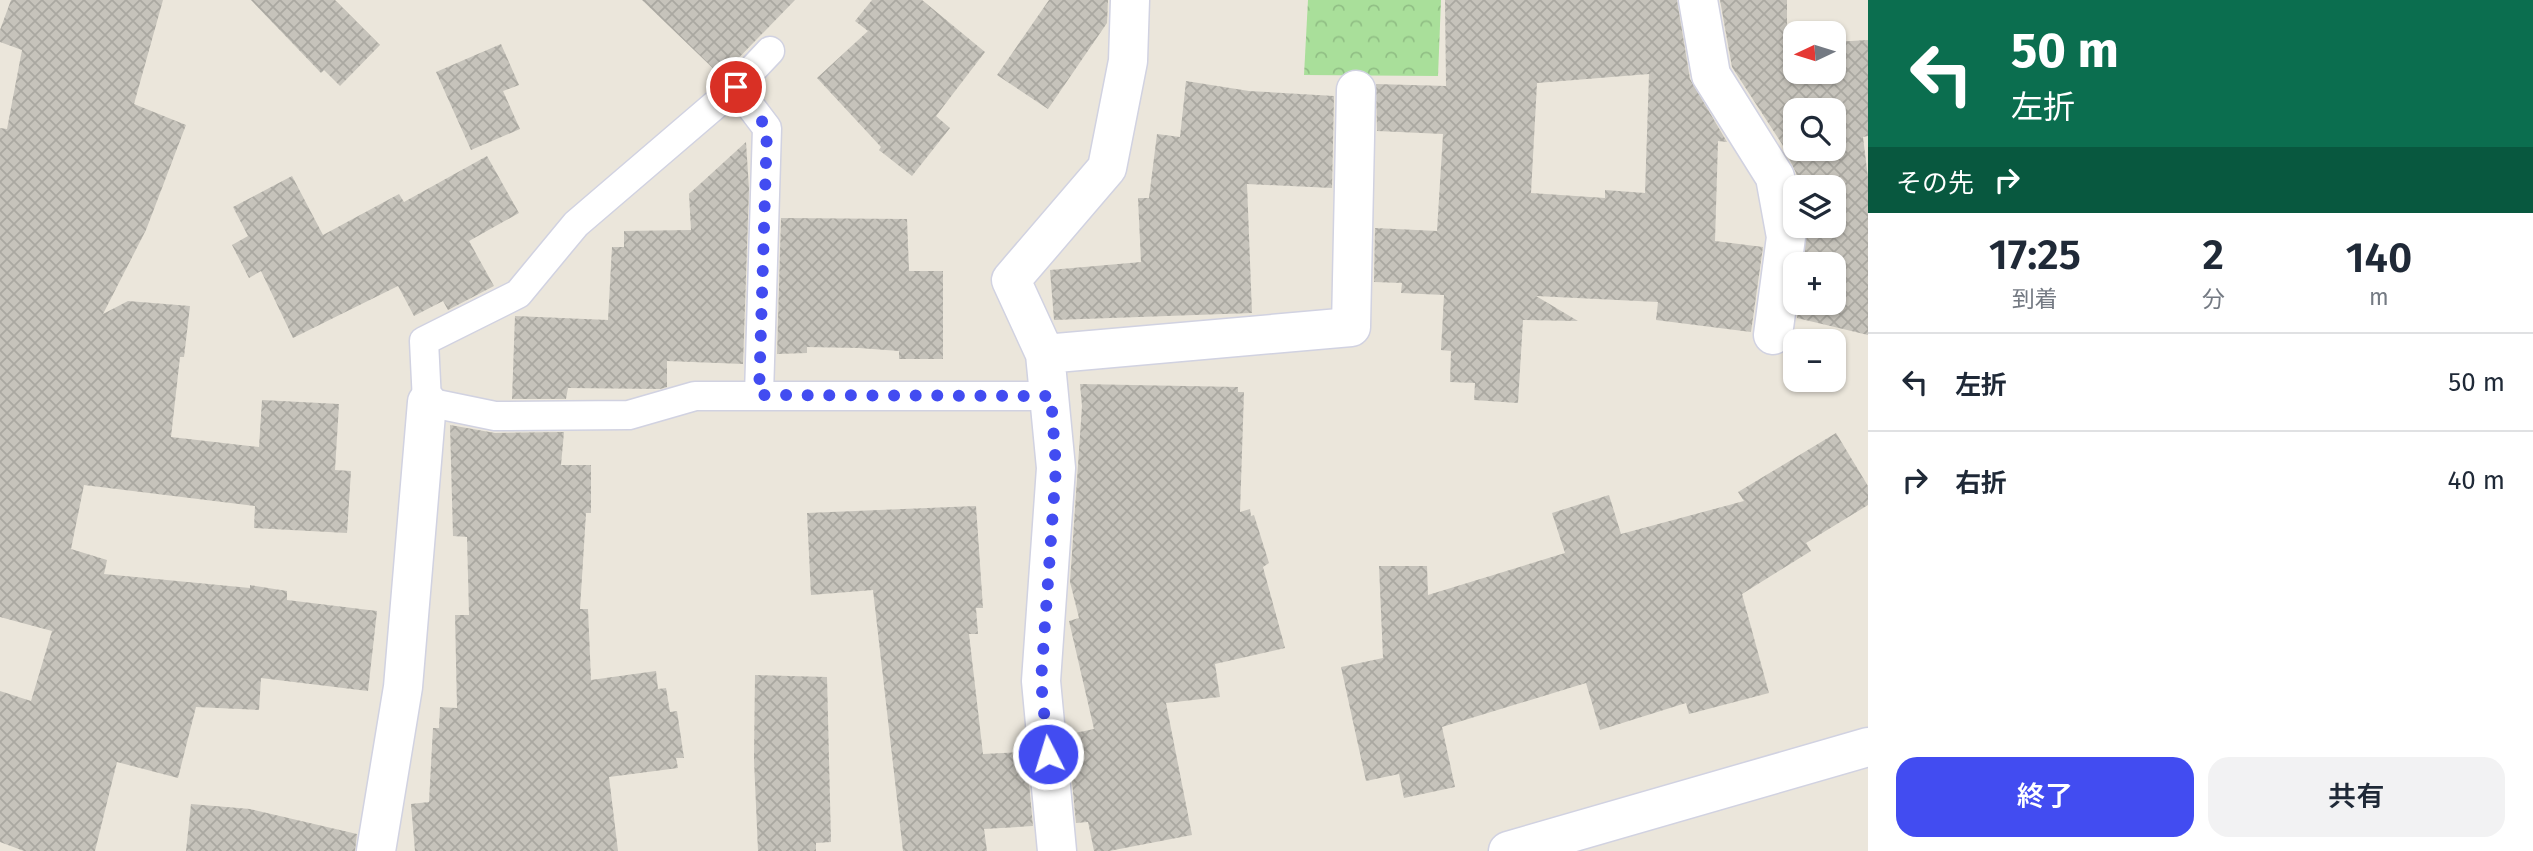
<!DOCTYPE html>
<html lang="ja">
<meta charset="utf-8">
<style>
:root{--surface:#fff;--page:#f2f2f3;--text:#1f2937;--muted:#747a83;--line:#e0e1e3;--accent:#424cf1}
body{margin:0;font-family:"Fira Sans","Noto Sans JP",sans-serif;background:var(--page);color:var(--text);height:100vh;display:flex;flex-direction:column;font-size:26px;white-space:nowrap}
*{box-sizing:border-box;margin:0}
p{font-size:23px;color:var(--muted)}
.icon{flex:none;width:38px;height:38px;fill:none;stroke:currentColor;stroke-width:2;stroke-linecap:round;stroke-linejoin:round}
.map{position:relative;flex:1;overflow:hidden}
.details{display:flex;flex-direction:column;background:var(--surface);width:665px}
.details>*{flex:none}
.banner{background:#0b6e4f;color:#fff;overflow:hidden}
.needle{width:46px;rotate:266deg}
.fabs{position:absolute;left:1783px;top:21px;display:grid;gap:14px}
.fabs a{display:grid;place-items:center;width:63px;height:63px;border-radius:14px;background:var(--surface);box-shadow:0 2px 5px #0004;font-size:35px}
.pin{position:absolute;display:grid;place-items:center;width:60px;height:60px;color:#fff;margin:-30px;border:4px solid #fff;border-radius:50%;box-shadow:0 2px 7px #0007}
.me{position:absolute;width:77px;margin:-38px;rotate:355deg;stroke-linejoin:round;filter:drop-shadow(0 0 5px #0008)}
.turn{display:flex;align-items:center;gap:24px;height:147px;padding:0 28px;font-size:32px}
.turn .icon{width:91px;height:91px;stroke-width:2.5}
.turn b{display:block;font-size:49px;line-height:60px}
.then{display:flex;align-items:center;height:66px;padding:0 28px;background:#0003;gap:14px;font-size:26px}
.eta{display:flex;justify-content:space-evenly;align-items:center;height:119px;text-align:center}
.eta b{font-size:42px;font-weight:600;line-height:49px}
.button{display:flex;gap:14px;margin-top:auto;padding:14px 28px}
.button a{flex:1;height:80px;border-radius:21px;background:var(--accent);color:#fff;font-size:28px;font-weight:600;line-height:80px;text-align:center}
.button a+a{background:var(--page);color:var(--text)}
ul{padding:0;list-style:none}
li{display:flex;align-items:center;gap:21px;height:98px;padding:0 28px;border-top:2px solid var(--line)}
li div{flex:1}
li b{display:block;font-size:26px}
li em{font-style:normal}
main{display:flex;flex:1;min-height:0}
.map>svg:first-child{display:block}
.park{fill:url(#park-crowns)}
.building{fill:url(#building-cross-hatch);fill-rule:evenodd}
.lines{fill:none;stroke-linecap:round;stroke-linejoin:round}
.lane-casing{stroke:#d1d2e1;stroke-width:31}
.street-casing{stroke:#d1d2e1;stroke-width:41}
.lane{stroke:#fff;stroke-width:28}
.street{stroke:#fff;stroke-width:38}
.route{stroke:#424cf1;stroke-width:12;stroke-dasharray:0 21.6}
</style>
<main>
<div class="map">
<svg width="1868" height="851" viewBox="0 0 1868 851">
<defs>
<pattern id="park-crowns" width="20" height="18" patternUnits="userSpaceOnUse" patternTransform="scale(1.75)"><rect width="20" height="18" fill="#a9df9a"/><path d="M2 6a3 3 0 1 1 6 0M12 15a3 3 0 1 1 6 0" fill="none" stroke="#91bf85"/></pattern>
<pattern id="building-cross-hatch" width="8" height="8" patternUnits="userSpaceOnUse" patternTransform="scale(1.75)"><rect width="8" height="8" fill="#c6c3bb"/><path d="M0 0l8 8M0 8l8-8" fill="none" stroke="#aaa8a1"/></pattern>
</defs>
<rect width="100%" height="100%" fill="#ebe6db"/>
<path class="park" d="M 1308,0 L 1441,0 L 1438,76 L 1304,75 Z"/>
<path class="building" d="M 11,0 L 163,0 L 134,104 L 186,125 L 146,230 L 103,314 L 128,301 L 190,306 L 184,357 L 180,357 L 171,437 L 259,447 L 262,400 L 339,404 L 335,470 L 351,471 L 347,533 L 254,528 L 255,506 L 84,485 L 71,549 L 107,560 L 104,574 L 250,588 L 250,585 L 287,591 L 287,600 L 377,611 L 368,691 L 261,678 L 259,710 L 196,707 L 178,778 L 117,762 L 95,851 L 24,851 L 0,842 L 0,691 L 31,701 L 52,631 L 0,617 L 0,128 L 7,129 L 22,50 L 0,42 L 0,30 Z
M 251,0 L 335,0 L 380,45 L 340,86 L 324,70 L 321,73 Z
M 642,0 L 795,0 L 721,76 Z
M 872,0 L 922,0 L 985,52 L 936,116 L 950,128 L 912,176 L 879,150 L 881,147 L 817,78 L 868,31 L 855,21 Z
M 1049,0 L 1108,0 L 1107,23 L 1048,109 L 997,75 Z
M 1445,0 L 1677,0 L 1690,79 L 1727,142 L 1718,141 L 1715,241 L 1763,247 L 1751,332 L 1656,320 L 1658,302 L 1536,296 L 1578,321 L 1523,320 L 1518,403 L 1474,400 L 1475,383 L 1450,382 L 1451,351 L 1441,350 L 1444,295 L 1401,293 L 1402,283 L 1374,282 L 1375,228 L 1437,231 L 1443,134 L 1377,131 L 1376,84 L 1446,86 ZM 1649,74 L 1645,193 L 1605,190 L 1605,198 L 1531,193 L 1537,83 Z
M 1720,0 L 1787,0 L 1787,37 L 1796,36 L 1796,72 L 1834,72 L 1834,42 L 1868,40 L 1868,136 L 1863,137 L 1868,178 L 1868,335 L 1797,318 L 1799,303 L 1834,303 L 1834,264 L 1804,264 L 1806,226 L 1834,226 L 1834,187 L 1799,187 L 1796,173 L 1782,144 L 1732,67 ZM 1796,110 L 1834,110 L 1834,149 L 1796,149 Z
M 501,44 L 519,85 L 503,91 L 520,129 L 471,150 L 436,72 Z
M 1186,81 L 1249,91 L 1334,96 L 1332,188 L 1247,184 L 1252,313 L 1054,320 L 1050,270 L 1141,262 L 1138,198 L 1149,198 L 1157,134 L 1180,137 Z
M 746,142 L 749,189 L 743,364 L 667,361 L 667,387 L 660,389 L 568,388 L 566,399 L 512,399 L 515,316 L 608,320 L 612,247 L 624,247 L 624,231 L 691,230 L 689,194 Z
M 487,156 L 519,213 L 469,241 L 494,286 L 448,310 L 443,301 L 414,316 L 398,286 L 293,338 L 261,271 L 249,278 L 232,245 L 248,236 L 233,207 L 292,176 L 323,235 L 399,194 L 404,202 Z
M 781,218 L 907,219 L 909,271 L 943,271 L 943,359 L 899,359 L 899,351 L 859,348 L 807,347 L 807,353 L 777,354 Z
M 1080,384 L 1238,387 L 1238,392 L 1244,392 L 1240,512 L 1250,509 L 1251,516 L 1254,515 L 1269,563 L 1263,567 L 1285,648 L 1215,664 L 1220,697 L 1166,703 L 1192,835 L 1109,851 L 1094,851 L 1088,822 L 1076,823 L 1069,750 L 1074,750 L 1070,734 L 1094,729 L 1069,621 L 1079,618 L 1070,582 L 1082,406 Z
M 450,425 L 495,433 L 564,432 L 561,465 L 591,465 L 591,513 L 586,513 L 580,609 L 588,609 L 591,680 L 656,671 L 658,689 L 666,688 L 670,712 L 677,711 L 684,758 L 676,758 L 678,768 L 609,777 L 618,851 L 415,851 L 411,804 L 429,802 L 433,728 L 439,728 L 440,707 L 457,708 L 455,615 L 469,615 L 467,537 L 453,536 Z
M 1836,433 L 1868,486 L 1868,505 L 1806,543 L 1811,551 L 1742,594 L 1769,693 L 1689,714 L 1686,703 L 1600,730 L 1586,683 L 1442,727 L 1455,787 L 1404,798 L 1399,774 L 1366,781 L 1341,667 L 1383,658 L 1379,566 L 1427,566 L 1428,595 L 1565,553 L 1552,513 L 1609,495 L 1621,534 L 1744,501 L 1738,492 Z
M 976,506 L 983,608 L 976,608 L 978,634 L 969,634 L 983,754 L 1026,752 L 1033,826 L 984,829 L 987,851 L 903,851 L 873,590 L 811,595 L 807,513 Z
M 755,675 L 827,677 L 831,842 L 816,843 L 816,851 L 758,851 L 754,760 Z
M 191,804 L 250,809 L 357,834 L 355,851 L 186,851 Z"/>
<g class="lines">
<g class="lane-casing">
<path id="lane" d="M 770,51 L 736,87 L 576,224 L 518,294 L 424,341 L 427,402 L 495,416 L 629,415 L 695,396 L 1051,396
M 736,87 L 767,128 L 759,395"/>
</g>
<g class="street-casing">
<path id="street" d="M 1698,0 L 1711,75 L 1775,177 L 1786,237 L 1773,335
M 1045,354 L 1351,327 L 1356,90
M 376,851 L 403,687 L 427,402
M 1057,851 L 1041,681 L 1056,468 L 1045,354 L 1011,280 L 1107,168 L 1128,61 L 1130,0
M 1508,851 L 1868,747"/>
</g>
<use href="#lane" class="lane"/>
<use href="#street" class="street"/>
</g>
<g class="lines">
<path class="route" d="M 736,87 L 767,128 L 759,395 L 1051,396 L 1056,468 L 1041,681 L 1048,754"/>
</g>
</svg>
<div class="fabs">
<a><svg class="needle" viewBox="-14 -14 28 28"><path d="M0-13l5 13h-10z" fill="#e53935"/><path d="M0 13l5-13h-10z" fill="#747a83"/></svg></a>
<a><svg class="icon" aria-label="search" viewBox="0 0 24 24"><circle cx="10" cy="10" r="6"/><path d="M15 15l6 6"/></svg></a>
<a><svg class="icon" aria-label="layers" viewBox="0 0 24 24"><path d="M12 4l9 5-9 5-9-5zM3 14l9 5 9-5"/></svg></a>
<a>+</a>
<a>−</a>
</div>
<div class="pin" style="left:736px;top:87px;background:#d93025"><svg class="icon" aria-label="arrive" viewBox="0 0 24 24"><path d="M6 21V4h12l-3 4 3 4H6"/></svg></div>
<svg class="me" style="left:1048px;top:754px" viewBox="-20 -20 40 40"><circle r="17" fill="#424cf1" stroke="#fff" stroke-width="3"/><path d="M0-11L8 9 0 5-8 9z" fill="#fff"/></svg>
</div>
<section class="details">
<div class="banner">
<div class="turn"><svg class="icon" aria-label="left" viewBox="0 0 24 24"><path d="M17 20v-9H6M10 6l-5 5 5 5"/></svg><div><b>50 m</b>左折</div></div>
<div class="then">その先<svg class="icon" aria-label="right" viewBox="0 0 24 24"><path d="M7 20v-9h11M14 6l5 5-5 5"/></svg></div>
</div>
<div class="eta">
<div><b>17:25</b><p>到着</p></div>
<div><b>2</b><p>分</p></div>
<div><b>140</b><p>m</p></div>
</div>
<ul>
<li><svg class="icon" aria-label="left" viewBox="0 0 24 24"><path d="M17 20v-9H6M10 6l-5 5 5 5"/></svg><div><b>左折</b></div><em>50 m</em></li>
<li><svg class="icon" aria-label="right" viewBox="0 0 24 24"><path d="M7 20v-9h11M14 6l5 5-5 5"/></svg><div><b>右折</b></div><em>40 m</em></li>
</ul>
<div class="button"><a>終了</a><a>共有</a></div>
</section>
</main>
